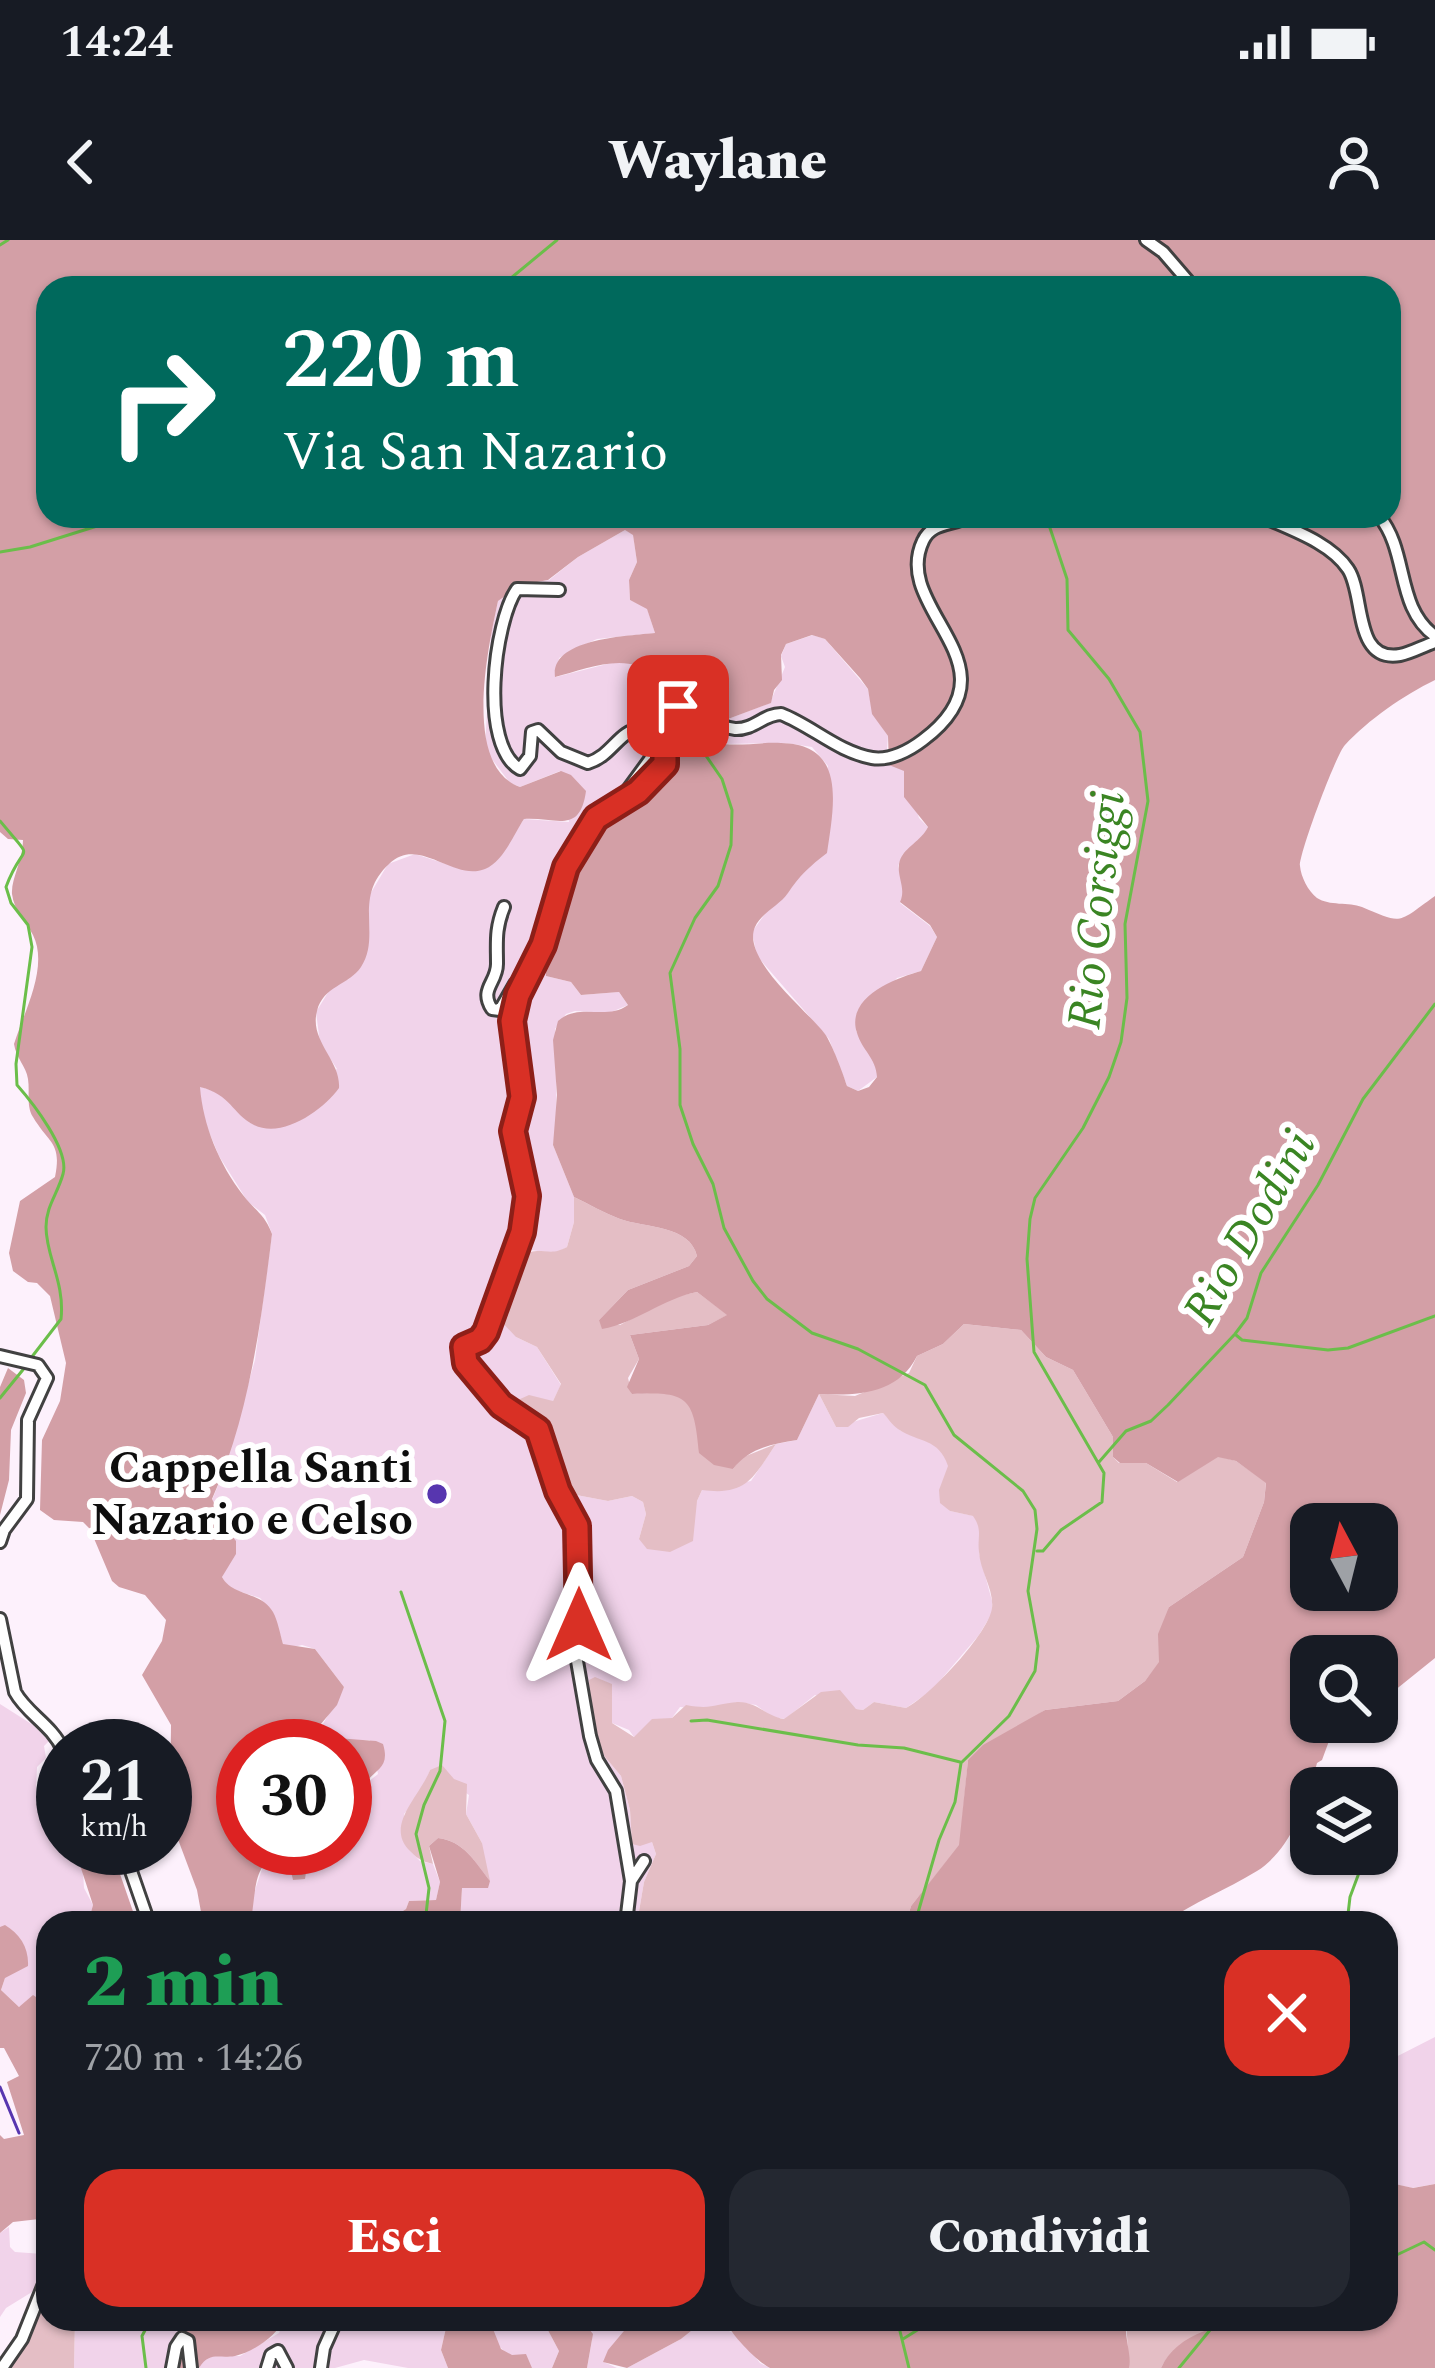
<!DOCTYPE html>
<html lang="it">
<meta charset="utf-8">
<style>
:root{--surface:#171b24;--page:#242831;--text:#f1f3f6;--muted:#9ea1a6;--accent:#d93025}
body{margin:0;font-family:Spectral,serif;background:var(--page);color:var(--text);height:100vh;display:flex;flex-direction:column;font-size:45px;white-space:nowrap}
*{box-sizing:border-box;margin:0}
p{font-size:39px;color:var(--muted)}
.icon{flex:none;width:66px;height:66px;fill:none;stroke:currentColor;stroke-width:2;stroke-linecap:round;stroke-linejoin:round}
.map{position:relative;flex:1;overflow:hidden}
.side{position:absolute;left:36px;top:1671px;width:1362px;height:420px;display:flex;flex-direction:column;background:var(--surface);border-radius:36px;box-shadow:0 3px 9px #0004}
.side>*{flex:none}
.hud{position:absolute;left:36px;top:36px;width:1365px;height:252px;border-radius:36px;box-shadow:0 3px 9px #0004;background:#00695c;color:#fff;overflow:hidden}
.needle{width:78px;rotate:353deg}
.fabs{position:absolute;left:1290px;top:1263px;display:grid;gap:24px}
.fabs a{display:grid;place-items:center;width:108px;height:108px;border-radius:24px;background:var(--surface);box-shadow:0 3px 9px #0004;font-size:60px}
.speed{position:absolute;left:36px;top:1479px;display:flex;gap:24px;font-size:60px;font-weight:700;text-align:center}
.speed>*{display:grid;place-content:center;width:156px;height:156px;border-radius:50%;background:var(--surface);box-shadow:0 3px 9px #0004;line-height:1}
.speed small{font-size:30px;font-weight:400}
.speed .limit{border:18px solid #d22;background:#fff;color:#111}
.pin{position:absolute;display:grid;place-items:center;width:102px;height:102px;color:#fff;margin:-51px;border-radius:24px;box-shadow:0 6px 18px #0006}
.me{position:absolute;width:132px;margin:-66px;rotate:0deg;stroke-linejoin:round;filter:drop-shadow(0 0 9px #0008)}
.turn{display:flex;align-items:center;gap:42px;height:252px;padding:0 48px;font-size:54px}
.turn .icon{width:156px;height:156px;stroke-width:2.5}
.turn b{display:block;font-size:84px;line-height:102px}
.round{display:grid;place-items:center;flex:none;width:126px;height:126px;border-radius:36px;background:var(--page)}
.summary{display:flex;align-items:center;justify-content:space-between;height:204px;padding:0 48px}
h1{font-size:72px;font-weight:800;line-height:90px;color:#1e9e55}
.primary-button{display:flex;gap:24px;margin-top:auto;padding:24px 48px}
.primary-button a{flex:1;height:138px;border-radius:36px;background:var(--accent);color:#fff;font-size:48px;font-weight:800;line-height:138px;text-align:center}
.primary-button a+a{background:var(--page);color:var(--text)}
.status{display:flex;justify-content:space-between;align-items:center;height:84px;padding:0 60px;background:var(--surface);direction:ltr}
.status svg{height:33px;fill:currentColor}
header{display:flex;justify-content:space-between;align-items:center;height:156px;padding:0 48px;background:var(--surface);font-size:54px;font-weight:800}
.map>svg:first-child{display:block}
.farmland{fill:#f1d3ea}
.green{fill:#e4bec5}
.forest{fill:#d39fa6;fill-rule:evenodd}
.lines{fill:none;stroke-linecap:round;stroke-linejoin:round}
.stream{stroke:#6bbe4a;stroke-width:3}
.street-casing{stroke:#414141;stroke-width:16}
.street{stroke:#fff;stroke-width:10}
.rail{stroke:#5736af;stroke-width:3}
.route-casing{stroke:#8d1f18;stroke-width:30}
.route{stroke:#d93025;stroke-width:21}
.poi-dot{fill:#5736af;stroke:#fff;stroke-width:4.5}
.labels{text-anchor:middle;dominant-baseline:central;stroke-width:12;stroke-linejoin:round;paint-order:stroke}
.poi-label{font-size:45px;font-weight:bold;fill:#0e0e0e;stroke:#fff;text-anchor:end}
.water-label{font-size:48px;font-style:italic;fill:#3a8523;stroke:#fff}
</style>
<div class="status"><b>14:24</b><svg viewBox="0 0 49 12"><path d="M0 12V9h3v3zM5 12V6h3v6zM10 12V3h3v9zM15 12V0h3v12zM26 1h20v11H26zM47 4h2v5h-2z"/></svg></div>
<header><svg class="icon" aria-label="back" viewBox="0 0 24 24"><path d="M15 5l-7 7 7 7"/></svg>Waylane<svg class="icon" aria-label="person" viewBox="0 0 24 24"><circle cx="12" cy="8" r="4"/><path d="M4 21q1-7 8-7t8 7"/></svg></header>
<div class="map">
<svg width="1435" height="2128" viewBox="0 0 1435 2128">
<rect width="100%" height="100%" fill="#fdf1fc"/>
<path class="farmland" d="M 625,290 L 633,294 L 637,322 L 629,340 L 630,360 L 647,368 L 655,393 L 597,399 L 577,408 L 559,418 L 556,437 L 611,423 L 630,423 L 646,428 L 679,462 L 728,479 L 770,463 L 785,427 L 781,416 L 786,404 L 813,395 L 825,399 L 868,449 L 873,474 L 888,496 L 887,509 L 904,531 L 919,578 L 928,587 L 922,599 L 903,614 L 898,626 L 905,651 L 900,663 L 930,686 L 937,697 L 921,731 L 897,738 L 856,791 L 877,825 L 877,837 L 858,851 L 847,846 L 829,799 L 757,716 L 752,692 L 767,671 L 787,654 L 800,633 L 828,526 L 812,507 L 786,503 L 724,504 L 677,494 L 668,535 L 647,563 L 611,583 L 546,736 L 571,742 L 581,755 L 619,752 L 628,765 L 609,773 L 575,771 L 566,774 L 555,789 L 557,887 L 553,905 L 574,957 L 574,982 L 567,1007 L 556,1013 L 530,1010 L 516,1097 L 537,1107 L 561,1145 L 553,1161 L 518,1160 L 518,1166 L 547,1191 L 571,1254 L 608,1261 L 632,1256 L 643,1262 L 646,1274 L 639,1299 L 697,1261 L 702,1250 L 751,1241 L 776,1204 L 797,1200 L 819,1154 L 836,1187 L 883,1173 L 901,1191 L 926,1197 L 945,1215 L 949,1227 L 940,1250 L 950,1271 L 974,1276 L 980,1286 L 979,1313 L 992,1361 L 992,1373 L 979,1395 L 932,1450 L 906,1468 L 874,1462 L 863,1470 L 856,1469 L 815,1455 L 785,1479 L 772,1477 L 756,1465 L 737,1462 L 712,1470 L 680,1467 L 672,1478 L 634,1497 L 629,1490 L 612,1483 L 605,1517 L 621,1536 L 630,1570 L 632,1603 L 652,1602 L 656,1614 L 644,1642 L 637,1683 L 460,1683 L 462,1648 L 482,1603 L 466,1574 L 469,1555 L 430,1530 L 421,1554 L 404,1574 L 408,1608 L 420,1621 L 433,1624 L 440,1642 L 436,1660 L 409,1661 L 406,1669 L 384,1683 L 250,1683 L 252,1659 L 264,1623 L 270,1619 L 284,1619 L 289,1622 L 290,1635 L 318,1608 L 345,1608 L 345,1595 L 355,1589 L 363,1546 L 378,1534 L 370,1500 L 329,1500 L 319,1491 L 344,1447 L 315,1409 L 302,1405 L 289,1408 L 283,1404 L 273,1373 L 260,1358 L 229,1348 L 222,1337 L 227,1324 L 216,1284 L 218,1271 L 212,1260 L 222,1236 L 255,1120 L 272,994 L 265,975 L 248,962 L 219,916 L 202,875 L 199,846 L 224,855 L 250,883 L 337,829 L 320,803 L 316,772 L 332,746 L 349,739 L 369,701 L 366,661 L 388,624 L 415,614 L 465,630 L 498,619 L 524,579 L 569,582 L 560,531 L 520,547 L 510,543 L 485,510 L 491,393 L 498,361 L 521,345 L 549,340 L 578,317 Z
M 0,1464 L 33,1485 L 49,1501 L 44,1506 L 46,1518 L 37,1527 L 36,1550 L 55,1570 L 63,1566 L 63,1608 L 90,1608 L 82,1616 L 84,1648 L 93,1665 L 88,1683 L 48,1683 L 48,1765 L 39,1757 L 19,1767 L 1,1750 L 5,1738 L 0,1687 Z
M 1435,1797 L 1435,1944 L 1412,1948 L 1386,1942 L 1386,1822 Z
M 9,1987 L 10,2007 L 15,2012 L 43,2014 L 45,2020 L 41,2039 L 32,2052 L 6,2068 L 0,2077 L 0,1993 Z
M 75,2079 L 181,2079 L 175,2128 L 74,2128 Z
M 284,2079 L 448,2079 L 441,2110 L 448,2128 L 408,2128 L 364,2120 L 335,2128 L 199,2128 L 202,2121 L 214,2115 L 240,2116 L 279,2093 Z
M 489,2079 L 542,2079 L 559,2111 L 552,2128 L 532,2128 L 506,2113 L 496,2103 Z
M 581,2079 L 634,2079 L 604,2122 L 617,2128 L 587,2128 L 592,2100 Z
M 706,2079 L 724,2079 L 729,2091 L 740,2097 L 760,2123 L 770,2128 L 627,2128 L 681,2099 Z"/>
<path class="green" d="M 574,957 C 589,964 604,973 620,979 C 645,988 690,985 697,1016 L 689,1026 L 628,1050 L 599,1080 L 620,1085 L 670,1058 L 697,1052 L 728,1075 L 708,1085 L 630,1095 L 639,1119 L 628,1138 L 632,1154 L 669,1152 L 685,1159 L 692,1166 L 697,1185 L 733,1229 L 741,1218 L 776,1204 C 753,1238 747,1256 702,1250 L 697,1261 L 693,1301 L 670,1312 L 647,1309 L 639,1299 L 646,1274 L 643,1262 L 632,1256 L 608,1261 L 571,1254 L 547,1191 L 518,1166 L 518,1160 L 529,1155 L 553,1161 L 561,1144 L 537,1107 L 516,1097 L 498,1078 C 504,1056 507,1012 537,1011 C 550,1011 554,1014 567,1007 L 574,982 Z
M 964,1084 L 1021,1090 L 1046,1117 L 1073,1130 L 1113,1197 L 1113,1217 L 1119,1223 L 1146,1223 L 1177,1242 L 1218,1216 L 1236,1221 L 1266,1242 L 1264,1262 L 1243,1317 L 1169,1367 L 1160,1422 L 1145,1441 L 1118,1461 L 1045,1470 L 968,1520 L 960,1605 L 911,1666 L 906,1683 L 637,1683 L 644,1642 L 656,1614 L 652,1602 L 640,1606 L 632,1604 L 630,1570 L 621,1536 L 605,1517 L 591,1488 L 589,1440 L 595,1437 L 612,1444 L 612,1483 L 634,1497 L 652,1479 L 672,1478 L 686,1465 C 713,1470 713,1464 737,1462 C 756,1461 766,1476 784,1479 L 821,1452 L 840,1450 L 856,1469 L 863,1470 L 874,1462 L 906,1468 C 929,1457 989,1393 992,1368 C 994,1349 980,1331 979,1312 C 977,1297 983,1290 973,1276 L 950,1271 L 940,1263 L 939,1250 L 948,1226 C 939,1198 919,1203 898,1189 C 892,1185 888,1178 883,1173 L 859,1178 L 848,1187 L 836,1187 L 819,1154 L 855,1156 L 909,1133 L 917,1116 L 943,1104 Z
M 442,1525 L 454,1539 L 467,1544 L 466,1574 L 482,1603 L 490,1641 C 475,1622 464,1601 438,1598 L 429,1606 L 433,1624 C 420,1621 417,1618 408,1609 C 386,1584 420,1556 430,1530 Z
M 48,2051 L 48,2079 L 75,2079 L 74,2128 L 11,2128 L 30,2095 Z
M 1126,2079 L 1240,2079 C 1213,2087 1174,2101 1161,2128 L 1129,2128 Z"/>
<path class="forest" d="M 0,0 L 1435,0 L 1435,440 C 1404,455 1368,480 1345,505 C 1336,514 1299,614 1300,626 C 1301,637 1308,651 1317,658 C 1329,666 1349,662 1362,667 C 1404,685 1397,683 1435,656 L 1435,1418 L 1394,1451 L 1377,1459 L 1377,1416 L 1311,1416 L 1311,1482 L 1336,1482 L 1322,1520 L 1317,1523 C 1307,1561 1292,1609 1257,1631 C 1226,1650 1194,1662 1164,1683 L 906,1683 L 911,1666 L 959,1605 L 968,1520 L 983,1505 L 1045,1470 L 1118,1461 L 1145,1441 L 1159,1422 L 1158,1394 L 1169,1367 L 1243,1317 L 1264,1262 L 1266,1243 L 1236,1221 L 1218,1217 L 1178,1242 L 1146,1223 L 1120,1223 L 1113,1217 L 1113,1197 L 1073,1130 L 1046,1117 L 1021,1090 L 964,1084 L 943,1104 L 917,1116 C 898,1154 858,1156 819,1154 L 797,1200 C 772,1204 749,1208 733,1229 L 714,1225 L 699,1213 C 694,1157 688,1151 632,1154 L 627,1147 L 639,1119 L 630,1095 L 708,1085 L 727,1075 L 697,1052 C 662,1059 636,1083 602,1089 L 599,1080 L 628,1050 L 689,1026 L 697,1016 C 690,985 645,988 620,979 C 604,973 589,964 574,957 L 553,905 L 557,855 L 553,800 L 558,781 C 579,762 606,781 628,765 L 619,752 L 581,755 L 571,742 L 546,736 C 545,693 572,623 602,591 C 612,580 627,574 641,566 C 667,550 671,522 677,494 C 692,497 708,503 724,504 C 743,506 762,502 781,503 C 847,504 834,565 827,613 C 810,626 799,636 788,653 C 779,666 762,672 755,687 C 741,719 807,770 825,794 C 832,804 843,833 847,846 L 858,851 L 869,847 L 877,837 C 876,818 862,810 857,793 C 845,757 896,738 921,731 L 937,697 L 930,685 L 900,662 C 907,647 895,635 900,620 C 905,607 921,601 928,587 L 904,557 L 904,531 L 889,525 L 888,496 L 872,474 L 868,449 L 860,438 L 825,399 L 812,395 L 786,404 L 781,415 L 782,440 L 774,450 L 771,463 L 728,479 L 680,462 L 645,478 L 636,476 L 629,459 L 652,436 C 629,410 584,430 555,437 C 550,398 628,396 655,393 L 647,369 L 630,360 L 629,340 L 637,322 L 633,295 L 625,290 L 578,317 L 548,340 L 521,345 L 498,361 C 488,408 462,526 520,547 L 561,531 L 571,535 L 586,551 C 580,595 556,577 524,579 C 514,594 503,622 485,629 C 453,642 419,595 389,624 C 352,658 382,695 361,727 C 349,745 323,746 317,771 C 309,801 341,820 339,848 C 323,870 283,899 254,885 C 231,873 232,855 200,847 C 203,885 219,924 243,955 C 256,972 264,973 272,994 C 261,1083 249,1177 212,1259 L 218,1271 L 219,1297 L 232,1296 L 236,1301 L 236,1314 L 222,1337 C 233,1357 261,1351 273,1372 C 278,1381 280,1394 283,1404 L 315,1409 L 344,1447 L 337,1465 L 320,1485 L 323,1497 L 376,1501 L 383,1504 C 391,1530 373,1529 363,1547 C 357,1558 357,1577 355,1589 L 345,1595 L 345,1506 L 243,1506 L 243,1608 L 318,1608 L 309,1613 L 305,1639 L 293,1640 L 289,1623 C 250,1607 257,1660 250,1683 L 203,1683 L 197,1650 L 170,1578 L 171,1485 L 142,1435 L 162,1401 L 166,1380 L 145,1355 L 119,1347 L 112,1341 L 90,1289 L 83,1282 L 54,1280 L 40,1270 L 42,1200 L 60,1161 L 66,1123 L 50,1056 L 37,1043 L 28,1042 L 13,1031 L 9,1013 L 20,961 L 55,937 C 62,902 49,904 33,877 C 26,866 30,852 28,839 C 26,826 16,818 14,804 C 24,772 49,727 33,695 C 26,681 14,671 12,654 C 11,638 23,621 23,600 L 8,599 L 0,592 ZM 48,48 L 1389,48 L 1389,276 L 48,276 ZM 1311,1284 L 1377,1284 L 1377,1350 L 1311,1350 Z
M 8,1128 L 24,1140 L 26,1153 L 11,1190 L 9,1240 L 0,1275 L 0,1147 Z
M 438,1598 C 464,1601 475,1622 490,1641 L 488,1648 L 462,1648 L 460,1683 L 384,1683 L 406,1669 L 409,1661 L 436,1660 L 440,1642 L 429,1606 Z
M 90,1608 L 111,1608 L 137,1683 L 88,1683 L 93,1665 L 79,1622 Z
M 5,1685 C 20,1694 29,1708 28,1726 L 5,1738 L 1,1750 L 19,1767 L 33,1755 L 48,1765 L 48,1978 L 13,1982 L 0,1993 L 0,1895 L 4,1899 L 24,1895 L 7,1842 L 19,1836 L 4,1808 L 0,1808 L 0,1687 Z
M 1386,1942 L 1413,1948 L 1435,1944 L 1435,2128 L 1161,2128 C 1190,2063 1327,2079 1386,2079 Z
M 181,2079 L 284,2079 C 278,2095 253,2112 235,2116 C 218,2119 210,2111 199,2128 L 175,2128 Z
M 448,2079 L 489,2079 L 501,2109 L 512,2115 L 526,2114 L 532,2128 L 448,2128 L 441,2110 Z
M 542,2079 L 581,2079 L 593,2094 L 587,2128 L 552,2128 L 559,2111 Z
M 634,2079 L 706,2079 L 681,2099 L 627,2128 L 603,2122 L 608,2110 Z
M 724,2079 L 1126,2079 C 1124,2098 1132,2115 1129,2128 L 770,2128 C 756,2121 730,2093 724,2079 Z"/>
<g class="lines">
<path class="stream" d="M 0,5 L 8,0
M 499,48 L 557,0
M 0,312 L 30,307 L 129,276
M 689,491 L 722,539 L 732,570 L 731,605 L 718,646 L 695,678 L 670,733 L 680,809 L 680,865 L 693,904 L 713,944 L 724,988 L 753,1041 L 767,1059 L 812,1093 L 858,1109 L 925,1145 L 954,1195 L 1023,1251 L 1035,1270 L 1037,1289 L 1028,1351 L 1038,1406 L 1035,1431 L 1009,1476 L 961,1523 L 955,1562 L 939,1600 L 915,1683
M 0,581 C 37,626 24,598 6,647 L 11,663 L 28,685 L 32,707 L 16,824 L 17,845 C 32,862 70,910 63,934 C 58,953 46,966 46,987 C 46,1017 65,1042 61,1079 L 31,1118
M 1236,1095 L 1242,1100 L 1328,1110 L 1348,1108 L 1435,1076
M 0,1158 L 26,1126
M 1099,1222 L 1126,1191 L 1151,1181 L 1168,1165 L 1235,1094 L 1247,1078 L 1261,1033 L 1318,945 L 1363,859 L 1435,764
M 1037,1311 L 1043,1311 L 1061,1290 L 1102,1262 L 1104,1233 L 1034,1112 L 1027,1019 L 1030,979 L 1035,958 L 1083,888 L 1109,837 L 1121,802 L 1127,758 L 1125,684 L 1148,561 L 1140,492 L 1109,439 L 1068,390 L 1067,339 L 1046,276
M 401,1352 L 445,1481 L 440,1531 L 424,1565 L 416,1594 L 429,1648 L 425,1683
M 691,1481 L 707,1480 L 858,1505 L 904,1508 L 960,1522
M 1347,1683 L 1350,1657 L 1366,1614
M 1386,2020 L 1424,2002 L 1435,2010
M 897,2079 L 909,2128
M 903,2099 L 935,2079
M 146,2128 L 142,2096 L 151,2079
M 1179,2128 L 1219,2079"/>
<g class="street-casing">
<path id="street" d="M 1146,0 L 1163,12 L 1194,48
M 1261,276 C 1289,289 1330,302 1348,329 C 1365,354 1353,423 1400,415 C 1411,413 1423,406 1435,402
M 1379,276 C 1409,312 1395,367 1435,396
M 559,350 L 517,349 C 494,382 479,506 520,529 L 530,516 L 532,492 L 538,490 L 561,512 L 588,523 C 613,515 618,491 640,489 L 649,500 L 651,518 L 624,555
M 504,667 C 495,689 497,702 497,724 C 497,743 479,749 492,769 L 500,770 L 515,744
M 0,1116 L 38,1125 L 47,1138 L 28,1180 L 27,1259 L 4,1290 L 0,1302
M 0,1379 L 15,1452 C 27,1474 52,1485 63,1510
M 123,1608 L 149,1683
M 631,1641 L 644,1621
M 626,1683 L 631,1641 L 616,1551 L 597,1520 L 590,1496 L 577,1421 L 577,1286 L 558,1251 L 538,1190 L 501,1165 L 466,1123 L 464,1107 L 480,1100 L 486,1092 L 522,992 L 527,956 L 513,891 L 522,857 L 512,781 L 517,755 L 543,705 L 566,627 L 596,578 L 639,552 L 665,525 L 665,480 L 678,467 C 698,469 714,487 735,489 C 754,490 764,474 781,474 C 812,486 838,512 872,518 C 890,521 910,510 923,500 C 1023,425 890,370 923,301 C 932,281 954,286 969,276
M 2,2128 L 22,2099 L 48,2034
M 172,2128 L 176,2107 L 182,2098 L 188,2101 L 191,2128
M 267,2128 L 271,2115 L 278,2111 L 287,2128
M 321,2128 L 324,2108 L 337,2079"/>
</g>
<use href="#street" class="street"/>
<path class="rail" d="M 0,1847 L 19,1893"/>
</g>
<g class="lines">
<g class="route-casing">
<path id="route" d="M 579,1385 L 577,1286 L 558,1251 L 538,1190 L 501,1165 L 466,1123 L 464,1107 L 480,1100 L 486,1092 L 522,992 L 527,956 L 513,891 L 522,857 L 512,781 L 518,755 L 543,705 L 566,627 L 596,578 L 638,552 L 665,524 L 665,479 L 678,466"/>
</g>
<use href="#route" class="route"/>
</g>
<circle class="poi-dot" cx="437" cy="1254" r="12"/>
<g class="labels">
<g class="poi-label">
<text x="413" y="1228">Cappella Santi<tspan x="413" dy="52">Nazario e Celso</tspan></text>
</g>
<g class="water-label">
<text transform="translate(1097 670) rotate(-84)">Rio Corsiggi</text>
<text transform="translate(1250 988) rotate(-60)">Rio Dodini</text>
</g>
</g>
</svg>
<div class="fabs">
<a><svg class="needle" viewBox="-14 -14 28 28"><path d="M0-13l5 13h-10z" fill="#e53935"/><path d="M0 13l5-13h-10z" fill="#9ea1a6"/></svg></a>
<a><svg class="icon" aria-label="search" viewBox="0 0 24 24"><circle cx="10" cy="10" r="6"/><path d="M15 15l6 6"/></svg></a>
<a><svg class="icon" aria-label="layers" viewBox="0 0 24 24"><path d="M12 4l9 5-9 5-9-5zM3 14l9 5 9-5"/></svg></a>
</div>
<div class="speed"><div>21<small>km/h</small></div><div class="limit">30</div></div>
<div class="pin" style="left:678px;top:466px;background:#d93025"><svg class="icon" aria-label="arrive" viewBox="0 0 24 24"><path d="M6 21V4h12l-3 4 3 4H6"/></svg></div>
<svg class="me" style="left:579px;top:1385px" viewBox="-20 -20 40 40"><path d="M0-17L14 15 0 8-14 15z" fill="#d93025" stroke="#fff" stroke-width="4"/></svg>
<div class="hud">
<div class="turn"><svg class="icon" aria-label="right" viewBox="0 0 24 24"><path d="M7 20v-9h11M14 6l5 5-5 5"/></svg><div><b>220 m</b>Via San Nazario</div></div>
</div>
<section class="side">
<div class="summary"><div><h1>2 min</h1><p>720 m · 14:26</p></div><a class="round" style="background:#d93025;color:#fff"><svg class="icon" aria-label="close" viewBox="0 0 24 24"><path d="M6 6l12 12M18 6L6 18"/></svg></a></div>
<div class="primary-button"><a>Esci</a><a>Condividi</a></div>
</section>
</div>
